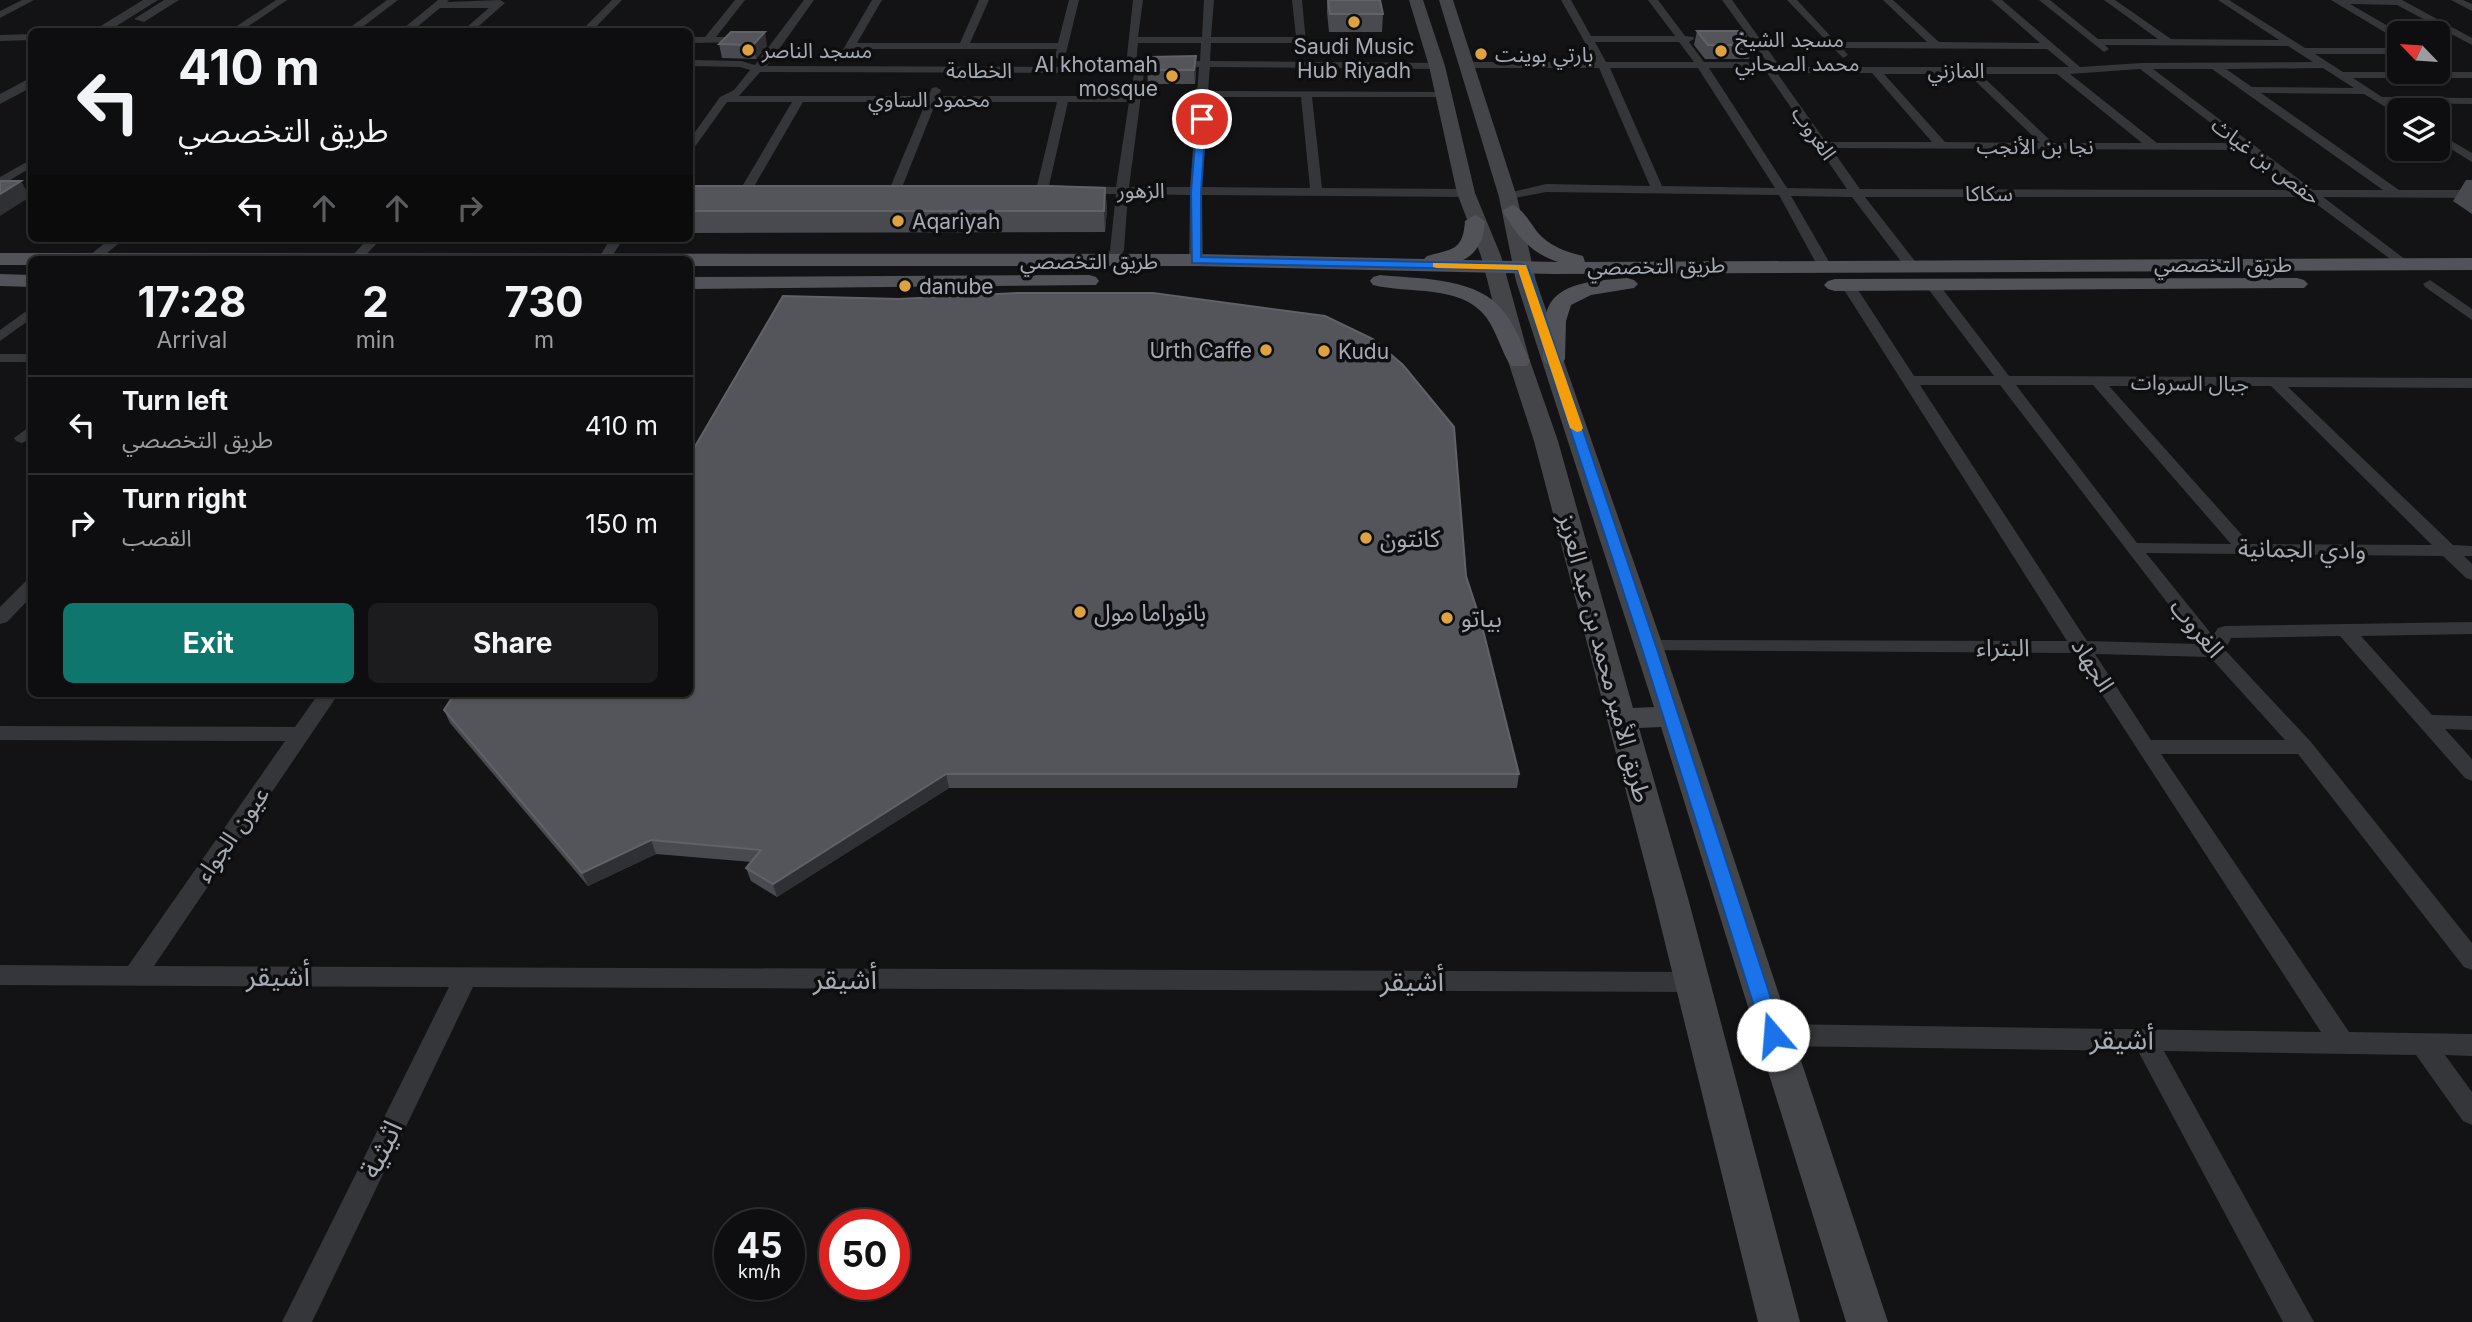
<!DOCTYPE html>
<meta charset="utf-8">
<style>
:root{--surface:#0e0e10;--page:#1c1c1e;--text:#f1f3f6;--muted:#9b9c9f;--line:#2e2e30;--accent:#0f766e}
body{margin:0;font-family:Inter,"Noto Sans Arabic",sans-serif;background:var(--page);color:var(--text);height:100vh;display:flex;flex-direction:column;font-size:26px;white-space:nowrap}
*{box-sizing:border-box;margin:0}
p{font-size:23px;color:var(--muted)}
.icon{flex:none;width:38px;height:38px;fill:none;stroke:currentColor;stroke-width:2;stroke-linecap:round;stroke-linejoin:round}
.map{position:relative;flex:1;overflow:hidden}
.drawer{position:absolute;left:28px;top:256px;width:665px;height:441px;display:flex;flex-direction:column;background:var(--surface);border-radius:10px;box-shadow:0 2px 5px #0004,0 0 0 2px var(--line)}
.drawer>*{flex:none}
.top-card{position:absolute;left:28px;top:28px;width:665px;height:214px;border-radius:10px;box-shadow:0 2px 5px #0004,0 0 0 2px var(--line);background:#0e0e10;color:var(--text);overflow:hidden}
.needle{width:46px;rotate:295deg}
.controls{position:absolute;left:2387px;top:21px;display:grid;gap:14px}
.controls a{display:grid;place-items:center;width:63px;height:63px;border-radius:10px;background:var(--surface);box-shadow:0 2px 5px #0004,0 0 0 2px var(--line);font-size:35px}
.speed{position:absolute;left:714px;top:1209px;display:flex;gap:14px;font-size:35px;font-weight:700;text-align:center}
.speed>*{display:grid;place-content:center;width:91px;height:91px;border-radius:50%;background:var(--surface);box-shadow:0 2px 5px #0004,0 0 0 2px var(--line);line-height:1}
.speed small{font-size:18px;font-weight:400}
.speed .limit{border:10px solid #d22;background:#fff;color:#111}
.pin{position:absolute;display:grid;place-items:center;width:60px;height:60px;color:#fff;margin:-30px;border:4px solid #fff;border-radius:50%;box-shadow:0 2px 7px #0007}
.me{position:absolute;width:77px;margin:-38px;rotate:342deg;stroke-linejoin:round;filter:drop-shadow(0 0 5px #0008)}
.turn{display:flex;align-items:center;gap:24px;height:147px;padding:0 35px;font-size:32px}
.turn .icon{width:91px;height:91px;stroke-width:2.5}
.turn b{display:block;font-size:49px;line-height:60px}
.lanes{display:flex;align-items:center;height:66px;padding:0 35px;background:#0003;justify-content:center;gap:35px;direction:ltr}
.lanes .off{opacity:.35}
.eta{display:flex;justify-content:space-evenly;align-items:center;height:119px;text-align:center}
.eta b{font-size:42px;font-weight:700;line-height:49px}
.primary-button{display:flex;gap:14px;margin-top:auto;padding:14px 35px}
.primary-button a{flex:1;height:80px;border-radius:10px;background:var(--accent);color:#fff;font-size:28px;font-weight:700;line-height:80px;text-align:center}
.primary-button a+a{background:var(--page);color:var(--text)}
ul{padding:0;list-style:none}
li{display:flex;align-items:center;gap:21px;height:98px;padding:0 35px;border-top:2px solid var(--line)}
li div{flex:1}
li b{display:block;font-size:26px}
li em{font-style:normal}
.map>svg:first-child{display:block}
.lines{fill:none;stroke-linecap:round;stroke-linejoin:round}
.minor{fill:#353639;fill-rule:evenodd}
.tertiary{fill:#353639;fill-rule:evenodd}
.secondary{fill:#434549;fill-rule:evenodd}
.primary{fill:#515358;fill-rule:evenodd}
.wall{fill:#494a50}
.shaded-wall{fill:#2f3034}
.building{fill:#53555a;stroke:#606268;stroke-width:2}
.route{fill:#1a73e8;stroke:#114b97;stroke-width:2}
.slow{fill:#f59e0b}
.poi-dot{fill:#dea241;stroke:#0e0e10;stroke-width:2.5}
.labels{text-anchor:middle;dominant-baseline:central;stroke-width:7;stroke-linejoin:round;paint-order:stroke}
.far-poi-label{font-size:21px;fill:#a6abb4;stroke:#0e0e10;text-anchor:start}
.far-street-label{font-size:21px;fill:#a6abb4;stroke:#0e0e10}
.poi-label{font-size:24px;fill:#a6abb4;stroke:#0e0e10;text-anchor:start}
.street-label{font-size:24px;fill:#a6abb4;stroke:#0e0e10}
.near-street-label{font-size:28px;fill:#a6abb4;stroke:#0e0e10}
</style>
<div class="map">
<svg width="2472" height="1322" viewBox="0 0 2472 1322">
<rect width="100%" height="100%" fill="#131315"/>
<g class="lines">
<path class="minor" d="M 22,0 L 34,0 L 0,18 L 0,11 Z
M 276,0 L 287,0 L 240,32 L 228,32 Z
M 387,0 L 398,0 L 356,32 L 344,32 Z
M 438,0 L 449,0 L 447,2 L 500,0 L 505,3 L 472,32 L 461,32 L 489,8 L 440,8 L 411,32 L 399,32 Z
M 612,0 L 622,0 L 591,32 L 580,32 Z
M 735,0 L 745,0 L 716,37 L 748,37 L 753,40 L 752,42 L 690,43 L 690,37 L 705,37 Z
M 804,0 L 814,0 L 767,66 L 1115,67 L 1126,65 L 1133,0 L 1143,0 L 1138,37 L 1202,37 L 1204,0 L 1214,0 L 1211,37 L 1296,37 L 1292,0 L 1302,0 L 1307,53 L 1299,53 L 1297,43 L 1211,43 L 1210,61 L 1437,63 L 1442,66 L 1437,69 L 1210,67 L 1208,91 L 1447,92 L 1448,94 L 1443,97 L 1312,97 L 1322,188 L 1466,189 L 1472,193 L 1466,197 L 1202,195 L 1203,260 L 1196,264 L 1189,260 L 1190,195 L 1128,194 L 1124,250 L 1117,264 L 1107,264 L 1105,261 L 1110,250 L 1116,194 L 1082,194 L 1076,190 L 1082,186 L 1116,187 L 1129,102 L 1068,102 L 1048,190 L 1042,194 L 1036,190 L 1057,102 L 936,102 L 901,190 L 895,194 L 889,190 L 926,102 L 803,102 L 752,190 L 742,193 L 740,190 L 792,102 L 727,102 L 694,148 L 690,149 L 690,139 L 720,97 L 734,90 L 750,70 L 740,67 L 690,66 L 690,60 L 741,61 L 755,65 ZM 1138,43 L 1201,43 L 1200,61 L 1136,64 ZM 1199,67 L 1190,187 L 1129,187 L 1144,73 L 1141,69 ZM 1131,71 L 1134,74 L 1130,96 L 939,96 L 941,90 L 936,87 L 932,88 L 928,96 L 739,96 L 760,72 L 1115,73 ZM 1208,97 L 1301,97 L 1310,188 L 1202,187 Z
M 872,0 L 882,0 L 857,43 L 960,43 L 979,0 L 989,0 L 970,43 L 1058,43 L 1069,0 L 1079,0 L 1065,57 L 1060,60 L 1055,57 L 1057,49 L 853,49 L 850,55 L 842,55 L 841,53 Z
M 1561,0 L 1571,0 L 1591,36 L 1675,36 L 1648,0 L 1658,0 L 1685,36 L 1693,37 L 1694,39 L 1689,42 L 1704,62 L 1767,62 L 1722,0 L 1732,0 L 1779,65 L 1778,67 L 2069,67 L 2047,49 L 1842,48 L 1848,55 L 1843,58 L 1787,0 L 1797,0 L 1836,42 L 1927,42 L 1883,0 L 1893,0 L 1939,42 L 2040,43 L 1991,0 L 2002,0 L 2080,67 L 2142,63 L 2313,62 L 2288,46 L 2105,45 L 2109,49 L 2104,52 L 2039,0 L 2050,0 L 2098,39 L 2158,39 L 2104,0 L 2115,0 L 2171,39 L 2279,40 L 2218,0 L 2229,0 L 2305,48 L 2399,48 L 2399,54 L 2315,54 L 2343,72 L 2472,72 L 2472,78 L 2353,78 L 2382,97 L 2472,98 L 2472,104 L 2393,103 L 2403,110 L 2399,110 L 2399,115 L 2364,94 L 2261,93 L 2399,190 L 2472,190 L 2472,198 L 2323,197 L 2406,260 L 2408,263 L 2401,267 L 2307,197 L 1865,197 L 1918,265 L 1911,269 L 1906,268 L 1852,197 L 1791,196 L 1831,265 L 1824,269 L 1817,265 L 1779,195 L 1546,192 L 1504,200 L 1504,194 L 1546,184 L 1650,186 L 1599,68 L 1465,68 L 1460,65 L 1465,62 L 1596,62 ZM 1595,42 L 1679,42 L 1694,62 L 1606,62 ZM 1610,68 L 1698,68 L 1775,188 L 1662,186 ZM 1709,68 L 1766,68 L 1765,70 L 1847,189 L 1787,188 ZM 2323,68 L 2354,88 L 2252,87 L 2226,69 ZM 2140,69 L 2237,143 L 2157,143 L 2070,74 ZM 2153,69 L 2212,69 L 2383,190 L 2313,190 ZM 1777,73 L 1872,73 L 1932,142 L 1826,142 ZM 1884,74 L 1968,74 L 2040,143 L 1945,142 ZM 1980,74 L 2057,74 L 2142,143 L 2053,143 ZM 1831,148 L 2246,150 L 2297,190 L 1860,189 Z
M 2331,0 L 2402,0 L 2472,38 L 2472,45 L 2397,5 L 2350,4 L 2400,33 L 2399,40 L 2396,39 Z
M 2451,0 L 2463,0 L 2472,4 L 2472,11 Z
M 32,34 L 32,40 L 0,41 L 0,35 Z
M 2438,133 L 2472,153 L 2472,162 L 2438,141 Z
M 32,159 L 32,167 L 0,186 L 0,177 Z
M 111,238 L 125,238 L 100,259 L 85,259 Z
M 369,238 L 382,238 L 362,259 L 349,259 Z
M 611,238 L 624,238 L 610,259 L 598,259 Z
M 2430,280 L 2472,309 L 2472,320 L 2425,287 L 2423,284 Z
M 1848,281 L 1853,282 L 1914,376 L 1994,376 L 1926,286 L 1933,282 L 1938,283 L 2009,376 L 2472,378 L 2472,388 L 2288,387 L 2453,545 L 2472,546 L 2472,556 L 2464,556 L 2472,564 L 2472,580 L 2466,578 L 2443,556 L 2146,553 L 2213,636 L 2218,628 L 2225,626 L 2472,622 L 2472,634 L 2361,636 L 2432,715 L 2472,716 L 2472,730 L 2445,729 L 2472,759 L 2472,781 L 2465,778 L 2340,636 L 2231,638 L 2225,650 L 2311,742 L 2472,943 L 2472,970 L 2464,967 L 2298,754 L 2161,754 L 2349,1032 L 2472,1034 L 2472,1056 L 2445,1055 L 2472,1092 L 2472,1125 L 2463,1121 L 2416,1055 L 2164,1051 L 2314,1322 L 2283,1322 L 2138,1051 L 1773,1046 L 1764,1043 L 1761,1035 L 1764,1027 L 1773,1024 L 2321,1032 L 2075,653 L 1642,650 L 1639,646 L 1642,642 L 1649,640 L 2067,641 L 1841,285 ZM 1920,385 L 2000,385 L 2199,644 L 2087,641 ZM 2016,385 L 2093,385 L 2231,544 L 2137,543 ZM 2109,386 L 2271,386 L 2432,545 L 2250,544 ZM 2095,654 L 2210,657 L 2285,740 L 2151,740 Z
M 32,307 L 32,318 L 0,341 L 0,330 Z
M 0,354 L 32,354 L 32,362 L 0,362 Z
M 32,425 L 32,438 L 22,443 L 16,441 L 14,438 Z
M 32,579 L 32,596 L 7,622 L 0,624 L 0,607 L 26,581 Z
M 319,693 L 339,693 L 154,966 L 1691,972 L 1700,975 L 1703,982 L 1700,989 L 1691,992 L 473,987 L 312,1322 L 282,1322 L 449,987 L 0,985 L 0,965 L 128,966 L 285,741 L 0,740 L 0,726 L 295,727 Z"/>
<path class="tertiary" d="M 143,0 L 158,0 L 107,32 L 91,32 Z
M 164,0 L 179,0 L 144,22 L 134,19 Z
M 32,77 L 32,87 L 0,104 L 0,94 Z"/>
<path class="secondary" d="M 1409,0 L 1423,0 L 1445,66 L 1475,193 L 1501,256 L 1530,361 L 1558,441 L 1633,708 L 1654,707 L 1516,281 L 1499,197 L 1439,0 L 1453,0 L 1517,197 L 1536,281 L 1663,646 L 1888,1322 L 1846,1322 L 1661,727 L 1639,728 L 1688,898 L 1800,1322 L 1758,1322 L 1654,898 L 1534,441 L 1508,361 L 1481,256 L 1457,193 L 1429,66 Z"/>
<path class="primary" d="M 1512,205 C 1525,209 1532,228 1542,237 C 1554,248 1568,252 1583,256 L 1585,262 L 2472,258 L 2472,270 L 1553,274 L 1196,266 L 690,266 L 690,259 L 32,259 L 32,265 L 0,265 L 0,253 L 1196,254 L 1424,259 L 1427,256 C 1452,249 1463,251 1465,221 L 1475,215 L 1485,221 C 1484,238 1479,252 1463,260 L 1558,262 C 1530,253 1517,235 1502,211 Z
M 0,274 L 32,275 L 32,287 L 0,286 Z
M 1089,275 L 1096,277 L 1099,281 L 1096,285 L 690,289 L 690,277 Z
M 1380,275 C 1417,279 1470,277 1498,305 C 1513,320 1521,342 1530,361 L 1527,366 L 1511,366 C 1501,351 1497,332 1486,317 C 1461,284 1408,294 1373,285 L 1370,281 L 1373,277 Z
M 1627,278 L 1634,280 L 1638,284 L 1634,288 L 1591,295 L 1571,305 L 1566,321 L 1565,359 L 1562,364 L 1546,364 L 1543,359 C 1543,344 1542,329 1546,314 C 1554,280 1599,281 1627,278 Z
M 2297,278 L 2304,280 L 2308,284 L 2304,288 L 1835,291 L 1828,289 L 1824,285 L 1828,281 L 1835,279 Z"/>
</g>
<path class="wall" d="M 1327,0 L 1380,0 L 1383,14 L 1382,32 L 1329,32 L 1327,12 Z
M 1697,31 L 1752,45 L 1749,59 L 1705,59 L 1694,45 Z
M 719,44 L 767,46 L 756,59 L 722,58 Z
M 1147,70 L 1196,70 L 1195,84 L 1148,84 Z
M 2466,180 L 2472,180 L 2472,214 L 2453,201 Z
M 690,186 L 1105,188 L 1107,209 L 1105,232 L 690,233 Z
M 485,238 L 533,238 L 501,241 Z
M 1466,576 L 1519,774 L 1517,788 L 949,788 L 777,897 L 751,881 L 746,868 L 752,862 L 656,854 L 588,886 L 450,723 L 444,710 Z"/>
<path class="shaded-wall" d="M 765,32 L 767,46 L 756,59 L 753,45 Z
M 1196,56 L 1196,70 L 1195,84 L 1194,70 Z
M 21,181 L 30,197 L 0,216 L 0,194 Z
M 1105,188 L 1107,209 L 1105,232 L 1104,211 Z
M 500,238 L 533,238 L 501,241 Z
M 946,774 L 949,788 L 777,897 L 773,884 Z
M 651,840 L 656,854 L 588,886 L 582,873 Z"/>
<path class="building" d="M 1328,0 L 1380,0 L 1383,14 L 1330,14 Z
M 1697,31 L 1742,31 L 1752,45 L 1708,45 Z
M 731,32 L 765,32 L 753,45 L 719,44 Z
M 1196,56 L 1194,70 L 1147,70 L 1149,57 Z
M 0,181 L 21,181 L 0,194 Z
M 690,186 L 1051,186 L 1105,188 L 1104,211 L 690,211 Z
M 1017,293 L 1153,293 L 1325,316 L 1373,339 L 1403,365 L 1454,427 L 1466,576 L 1481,622 L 1519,774 L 946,774 L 773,884 L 746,868 L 761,850 L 651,840 L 582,873 L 444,710 L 455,693 L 690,693 L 690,455 L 783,296 L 899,299 Z"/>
<path class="route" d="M 1202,116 L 1206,119 L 1201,192 L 1201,257 L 1522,264 L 1528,267 L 1656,646 L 1783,1035 L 1780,1041 L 1773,1044 L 1766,1041 L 1763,1035 L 1641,646 L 1518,270 L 1192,263 L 1191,192 L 1197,119 Z"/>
<path class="slow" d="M 1433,263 L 1526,265 L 1583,428 L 1581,431 L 1577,432 L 1570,428 L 1518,270 L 1437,268 L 1433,267 Z"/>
<g class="poi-dot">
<circle cx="1354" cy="22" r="7"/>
<circle cx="748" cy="50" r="7"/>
<circle cx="1721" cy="51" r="7"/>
<circle cx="1481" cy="54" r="7"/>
<circle cx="1172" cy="76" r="7"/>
<circle cx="898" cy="221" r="7"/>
<circle cx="905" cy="286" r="7"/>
<circle cx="1266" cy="350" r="7"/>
<circle cx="1324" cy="351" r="7"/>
<circle cx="1366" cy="538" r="7"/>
<circle cx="1080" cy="612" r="7"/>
<circle cx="1447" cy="618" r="7"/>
</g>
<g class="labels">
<g class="far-poi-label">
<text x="1735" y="39">مسجد الشيخ<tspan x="1735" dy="24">محمد الصحابي</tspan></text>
<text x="1354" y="46" text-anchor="middle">Saudi Music<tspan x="1354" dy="24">Hub Riyadh</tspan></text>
<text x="762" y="50">مسجد الناصر</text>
<text x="1495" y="54">بارتي بوينت</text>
<text x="1158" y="64" text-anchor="end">Al khotamah<tspan x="1158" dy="24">mosque</tspan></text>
<text x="912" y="221">Aqariyah</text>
<text x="919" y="286">danube</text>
<text x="1252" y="350" text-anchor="end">Urth Caffe</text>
<text x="1338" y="351">Kudu</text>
</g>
<g class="far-street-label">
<text x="979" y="70">الخطامة</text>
<text x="1956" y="70">المازني</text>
<text x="929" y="99">محمود الساوي</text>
<text transform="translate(1814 133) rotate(55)">الغروب</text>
<text x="2035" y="146">نجا بن الأنجب</text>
<text transform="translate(2266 161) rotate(37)">حفص بن غياث</text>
<text x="1141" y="190">الزهور</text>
<text x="1989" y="193">سكاكا</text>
<text x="1089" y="261">طريق التخصصي</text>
<text x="2223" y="264">طريق التخصصي</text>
<text transform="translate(1656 266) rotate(-1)">طريق التخصصي</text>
<text transform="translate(2190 383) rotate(1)">جبال السروات</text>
</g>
<g class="poi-label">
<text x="1380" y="538">كانتون</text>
<text x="1094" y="612">بانوراما مول</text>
<text x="1461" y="618">بياتو</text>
</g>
<g class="street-label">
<text transform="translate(2302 549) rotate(1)">وادي الجمانية</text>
<text transform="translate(2197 628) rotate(50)">الغروب</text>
<text x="2003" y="647">البتراء</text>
<text transform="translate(1605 658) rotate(75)">طريق الأمير محمد بن عبد العزيز</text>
<text transform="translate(2093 665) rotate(58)">الجهاد</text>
<text transform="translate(232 834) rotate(-55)">عيون الجواء</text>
</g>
<g class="near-street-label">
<text x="278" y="976">أشيقر</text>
<text x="845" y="979">أشيقر</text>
<text x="1412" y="981">أشيقر</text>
<text transform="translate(2122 1039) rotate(1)">أشيقر</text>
<text transform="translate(381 1149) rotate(-64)">اثيثية</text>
</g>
</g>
</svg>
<div class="controls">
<a><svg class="needle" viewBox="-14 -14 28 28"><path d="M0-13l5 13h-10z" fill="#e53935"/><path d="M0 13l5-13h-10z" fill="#9b9c9f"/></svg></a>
<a><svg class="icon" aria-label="layers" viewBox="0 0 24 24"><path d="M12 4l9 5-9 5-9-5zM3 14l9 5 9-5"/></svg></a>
</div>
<div class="speed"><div>45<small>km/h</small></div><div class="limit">50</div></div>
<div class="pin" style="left:1202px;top:119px;background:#d93025"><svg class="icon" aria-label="arrive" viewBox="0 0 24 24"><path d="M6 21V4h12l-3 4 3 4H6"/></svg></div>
<svg class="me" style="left:1773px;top:1035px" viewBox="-20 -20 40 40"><circle r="19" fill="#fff"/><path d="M0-13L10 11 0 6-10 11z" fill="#1a73e8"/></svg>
<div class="top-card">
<div class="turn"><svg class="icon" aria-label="left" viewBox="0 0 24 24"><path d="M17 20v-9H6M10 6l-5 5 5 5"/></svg><div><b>410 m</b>طريق التخصصي</div></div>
<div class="lanes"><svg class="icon" aria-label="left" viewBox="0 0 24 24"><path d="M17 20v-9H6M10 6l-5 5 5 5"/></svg><svg class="icon off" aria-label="ahead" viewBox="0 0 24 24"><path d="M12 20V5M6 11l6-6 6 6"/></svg><svg class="icon off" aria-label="ahead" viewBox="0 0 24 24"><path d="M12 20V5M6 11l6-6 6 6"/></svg><svg class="icon off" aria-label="right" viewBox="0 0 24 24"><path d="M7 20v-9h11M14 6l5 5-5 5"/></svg></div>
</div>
<section class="drawer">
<div class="eta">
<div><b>17:28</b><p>Arrival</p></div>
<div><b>2</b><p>min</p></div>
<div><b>730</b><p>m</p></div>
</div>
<ul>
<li><svg class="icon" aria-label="left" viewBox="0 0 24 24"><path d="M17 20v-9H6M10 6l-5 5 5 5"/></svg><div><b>Turn left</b><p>طريق التخصصي</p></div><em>410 m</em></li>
<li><svg class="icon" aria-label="right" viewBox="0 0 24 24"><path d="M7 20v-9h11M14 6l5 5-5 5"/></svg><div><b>Turn right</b><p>القصب</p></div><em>150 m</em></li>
</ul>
<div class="primary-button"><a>Exit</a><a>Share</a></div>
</section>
</div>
